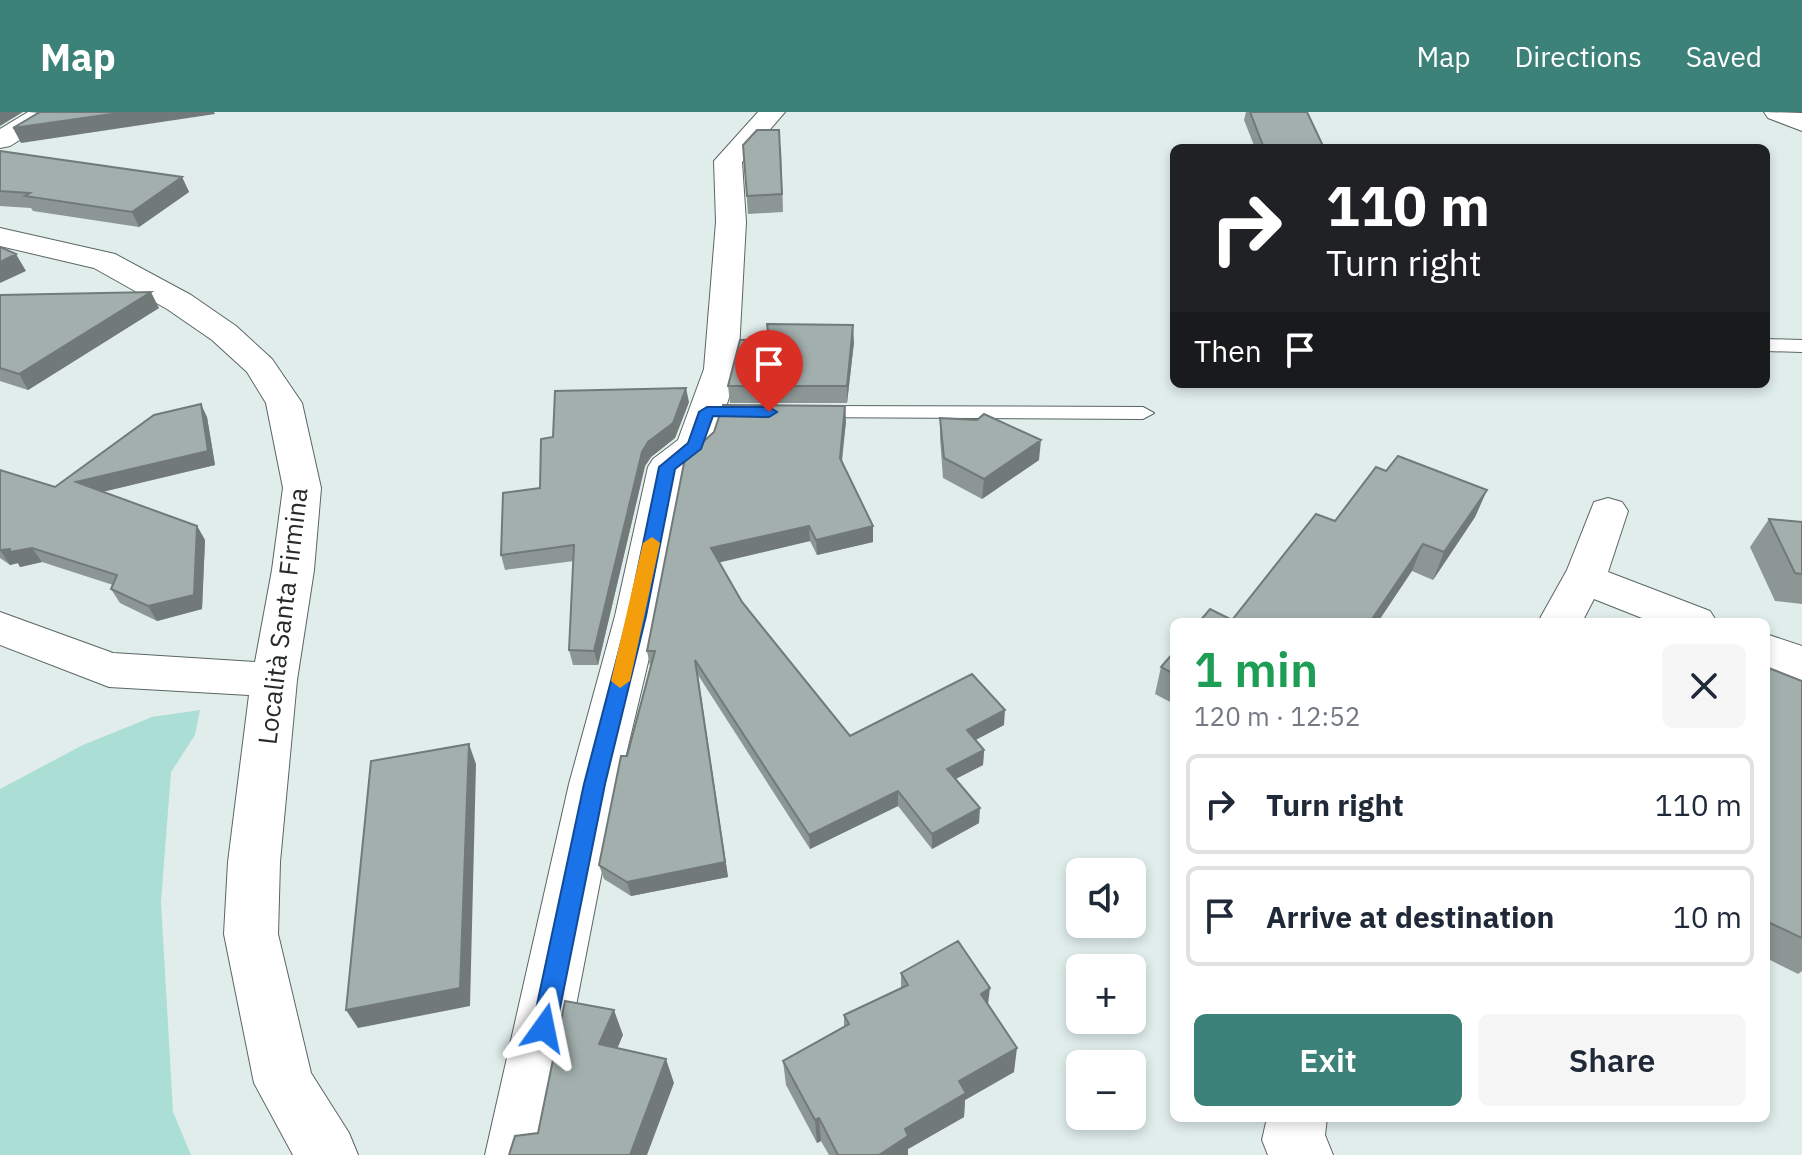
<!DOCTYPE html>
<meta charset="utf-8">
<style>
:root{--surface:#fff;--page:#f6f6f7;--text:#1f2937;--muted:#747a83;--line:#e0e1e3;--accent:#3d8278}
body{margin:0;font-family:"IBM Plex Sans",sans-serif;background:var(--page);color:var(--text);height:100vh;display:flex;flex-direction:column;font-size:30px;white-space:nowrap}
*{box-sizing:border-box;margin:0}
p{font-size:26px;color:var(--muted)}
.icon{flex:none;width:44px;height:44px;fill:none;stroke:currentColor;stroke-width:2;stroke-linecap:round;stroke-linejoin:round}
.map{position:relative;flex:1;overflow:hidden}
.panel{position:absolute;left:1170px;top:506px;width:600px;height:504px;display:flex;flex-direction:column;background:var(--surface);border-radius:12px;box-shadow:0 4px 12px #0003}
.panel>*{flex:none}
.banner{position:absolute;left:1170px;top:32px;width:600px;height:244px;border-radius:12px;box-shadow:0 4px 12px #0003;background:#202124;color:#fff;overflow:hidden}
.tools{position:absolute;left:1066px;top:746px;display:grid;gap:16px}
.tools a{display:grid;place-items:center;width:80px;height:80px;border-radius:12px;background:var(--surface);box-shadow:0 4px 12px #0003;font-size:40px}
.pin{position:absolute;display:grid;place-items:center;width:68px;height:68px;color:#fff;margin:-82px -34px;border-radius:50% 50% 50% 0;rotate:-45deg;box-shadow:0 0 8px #0007}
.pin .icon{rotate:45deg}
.me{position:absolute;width:88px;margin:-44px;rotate:12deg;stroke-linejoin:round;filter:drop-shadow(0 0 6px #0008)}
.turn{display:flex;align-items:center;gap:28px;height:168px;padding:0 24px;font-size:36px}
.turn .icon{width:104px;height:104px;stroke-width:2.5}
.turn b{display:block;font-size:56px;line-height:68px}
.then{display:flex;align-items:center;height:76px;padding:0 24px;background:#0003;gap:16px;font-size:30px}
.round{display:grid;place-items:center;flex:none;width:84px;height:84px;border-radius:12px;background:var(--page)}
.headline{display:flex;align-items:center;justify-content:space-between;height:136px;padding:0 24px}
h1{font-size:48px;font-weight:600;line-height:60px;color:#1e9e55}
.action{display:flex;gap:16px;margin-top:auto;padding:16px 24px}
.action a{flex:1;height:92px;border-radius:12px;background:var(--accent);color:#fff;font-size:32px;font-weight:600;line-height:92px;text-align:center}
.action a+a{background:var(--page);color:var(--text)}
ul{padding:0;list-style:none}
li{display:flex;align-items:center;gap:24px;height:100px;margin:0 16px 12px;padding:0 8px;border:4px solid var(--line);border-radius:12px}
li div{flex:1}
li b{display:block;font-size:30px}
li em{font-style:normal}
header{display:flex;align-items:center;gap:48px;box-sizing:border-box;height:112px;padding:0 40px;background:var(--accent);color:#fff}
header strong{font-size:38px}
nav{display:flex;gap:44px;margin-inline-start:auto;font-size:28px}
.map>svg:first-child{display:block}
.green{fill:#abded5}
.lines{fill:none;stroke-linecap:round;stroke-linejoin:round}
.stream{fill:#7ac8bb;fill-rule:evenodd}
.lane-casing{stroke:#5a6663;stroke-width:2}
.street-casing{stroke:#5a6663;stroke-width:2}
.lane{fill:#fff;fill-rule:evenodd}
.street{fill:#fff;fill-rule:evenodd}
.wall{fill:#8b9695}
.shaded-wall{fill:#717a79}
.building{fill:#a2afad;stroke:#717a79;stroke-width:2}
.route{fill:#1a73e8;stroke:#114b97;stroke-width:2}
.slow{fill:#f59e0b}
.labels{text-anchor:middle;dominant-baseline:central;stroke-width:6;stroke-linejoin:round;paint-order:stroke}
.street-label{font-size:26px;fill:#262b2a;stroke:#fff}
</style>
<header>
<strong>Map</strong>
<nav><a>Map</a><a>Directions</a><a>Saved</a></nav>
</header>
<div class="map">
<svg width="1802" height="1043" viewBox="0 0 1802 1043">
<rect width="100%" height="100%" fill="#e0edeb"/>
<path class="green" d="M 200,598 L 195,623 L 171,660 L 161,790 L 173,1000 L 191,1043 L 0,1043 L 0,677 L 83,633 L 152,605 Z"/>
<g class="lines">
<path class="stream" d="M 1795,0 L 1802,0 L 1802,4 Z"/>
<g class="lane-casing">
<path id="lane" d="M 1766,227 L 1802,228 L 1802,240 L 1766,239 Z
M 810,294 L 1143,295 L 1154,301 L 1143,307 L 802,305 L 799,300 L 802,295 Z"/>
</g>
<g class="street-casing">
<path id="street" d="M 28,0 L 56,2 L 52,8 L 10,34 L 0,36 L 0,17 Z
M 758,0 L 785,0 L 742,50 L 746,110 L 738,257 L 714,333 L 685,360 L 659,504 L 619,672 L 547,1043 L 485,1043 L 569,672 L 615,504 L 648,355 L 653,347 L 678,328 L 704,257 L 716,110 L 714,49 Z
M 1764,0 L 1802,1 L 1802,19 L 1768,6 Z
M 0,116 L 115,142 L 191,183 L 236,214 L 272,247 L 302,291 L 321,376 L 314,458 L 297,568 L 280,750 L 278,822 L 311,961 L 349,1021 L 358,1043 L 293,1043 L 254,971 L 224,822 L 228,750 L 249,583 L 109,575 L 0,533 L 0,500 L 113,541 L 255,550 L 272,458 L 283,376 L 266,291 L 247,260 L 212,228 L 167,197 L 94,156 L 0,134 Z
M 1608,386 L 1622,390 L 1628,399 L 1608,460 L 1710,499 L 1717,510 L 1652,510 L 1594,487 L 1582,510 L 1538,510 L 1567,458 L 1594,390 Z
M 1766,522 L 1802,534 L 1802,569 L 1766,556 Z
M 1267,1006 L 1327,1006 L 1325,1023 L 1333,1043 L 1268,1043 L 1262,1028 Z"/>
</g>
<use href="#lane" class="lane"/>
<use href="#street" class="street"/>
</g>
<path class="wall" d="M 1246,0 L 1307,0 L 1324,36 L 1255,36 L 1244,8 Z
M 743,33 L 781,35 L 783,100 L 748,102 Z
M 0,39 L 182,65 L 189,80 L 139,115 L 33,99 L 31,96 L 0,94 Z
M 0,183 L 159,196 L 28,278 L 0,269 Z
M 854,230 L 847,291 L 730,291 L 728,274 Z
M 689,290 L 675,326 L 651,345 L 645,354 L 598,553 L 573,553 L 569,538 L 574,449 L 505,458 L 501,443 L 540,376 Z
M 845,294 L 846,309 L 842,350 L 873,414 L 873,430 L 817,443 L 810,429 L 719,450 L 742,490 L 850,624 L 1004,613 L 975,628 L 984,638 L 983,653 L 955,667 L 979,711 L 932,737 L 898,694 L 810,737 L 698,563 L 728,765 L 631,784 L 604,767 L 599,753 L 650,554 L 647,539 Z
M 207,305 L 215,353 L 103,380 L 197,414 L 205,428 L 202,497 L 157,509 L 120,491 L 111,477 L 113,473 L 42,450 L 20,455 L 18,451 L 10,453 L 0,446 L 0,358 L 55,375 Z
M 940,306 L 1039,348 L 982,387 L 943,366 L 940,326 Z
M 1386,359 L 1487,378 L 1475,405 L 1433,468 L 1412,459 L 1232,508 Z
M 1769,407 L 1802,410 L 1802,492 L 1775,489 L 1750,435 Z
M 1174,540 L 1174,592 L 1155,582 L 1161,555 Z
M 1766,555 L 1802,569 L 1802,859 L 1798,862 L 1766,846 Z
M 901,861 L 988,893 L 1014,960 L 965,988 L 964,1005 L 908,1037 L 908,1043 L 829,1043 L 821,1029 L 817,1031 L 786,973 L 783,949 L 844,914 L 844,903 L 901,877 Z"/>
<path class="shaded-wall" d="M 0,0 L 23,0 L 0,14 Z
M 126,0 L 214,0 L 215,2 L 21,31 L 13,16 Z
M 182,65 L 189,80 L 139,115 L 132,100 Z
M 16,142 L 26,159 L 0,171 L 0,150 Z
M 151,180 L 159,196 L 28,278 L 19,262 Z
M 853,213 L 854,230 L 847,291 L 847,274 Z
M 686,276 L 689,290 L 675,326 L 651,345 L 645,354 L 598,553 L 594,539 L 642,340 Z
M 201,292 L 207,305 L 215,353 L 84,384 L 76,370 Z
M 845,294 L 846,309 L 840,361 L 840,346 Z
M 1041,328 L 1039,348 L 982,387 L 984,367 Z
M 1487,378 L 1475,405 L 1433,468 L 1444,440 Z
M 197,414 L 205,428 L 202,497 L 157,509 L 148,494 Z
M 809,414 L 810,429 L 713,452 L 711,436 Z
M 873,414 L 873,430 L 817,443 L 816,428 Z
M 1423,432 L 1412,459 L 1378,510 L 1370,510 Z
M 32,436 L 42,450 L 20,455 L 18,451 L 10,453 L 0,438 L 10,437 Z
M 695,548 L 728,765 L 631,784 L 627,770 Z
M 1005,598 L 1004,613 L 966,633 L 967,618 Z
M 469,632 L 476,652 L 470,894 L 358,916 L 346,898 Z
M 984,638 L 983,653 L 946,672 L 947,657 Z
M 898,679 L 898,694 L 810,737 L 809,723 Z
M 980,696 L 979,711 L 932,737 L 932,722 Z
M 990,876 L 987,901 L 981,882 Z
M 614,898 L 623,923 L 609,956 L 599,932 Z
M 1017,936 L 1014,960 L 965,988 L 964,1005 L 908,1037 L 908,1043 L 879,1043 L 905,1017 L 959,969 Z
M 666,947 L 674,971 L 647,1043 L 630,1043 Z
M 819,1006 L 821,1029 L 817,1031 L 815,1008 Z"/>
<path class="building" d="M 40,0 L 126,0 L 13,16 Z
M 1250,0 L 1307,0 L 1324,36 L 1264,36 Z
M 757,18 L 779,18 L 782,82 L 747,84 L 743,33 Z
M 0,39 L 182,65 L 132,100 L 25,84 L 30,81 L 0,79 Z
M 0,135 L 16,142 L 0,150 Z
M 151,180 L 19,262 L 0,256 L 0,183 Z
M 767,212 L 853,213 L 847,274 L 728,274 L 740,228 L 769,227 Z
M 686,276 L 673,311 L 648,330 L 642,340 L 594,539 L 569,538 L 574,433 L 501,443 L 503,381 L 540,376 L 541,327 L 553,325 L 555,279 Z
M 201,292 L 208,339 L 76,370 L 197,414 L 194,483 L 148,494 L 111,477 L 117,463 L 32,436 L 10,440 L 10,437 L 0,438 L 0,358 L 55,375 L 154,303 Z
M 723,293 L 845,294 L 840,346 L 873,414 L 816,428 L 809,414 L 711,436 L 742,490 L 850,624 L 972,562 L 1005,598 L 967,618 L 984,638 L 947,657 L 980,696 L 932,722 L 898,679 L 809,723 L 695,548 L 725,750 L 627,770 L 599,753 L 621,644 L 627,644 L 655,539 L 647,539 L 685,346 L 714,320 Z
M 984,302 L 1041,328 L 984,367 L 944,346 L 940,306 L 977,308 Z
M 1398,344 L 1487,378 L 1444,440 L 1423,432 L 1370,510 L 1199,510 L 1210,497 L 1232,508 L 1316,402 L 1335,409 L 1376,355 L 1386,359 Z
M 1769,407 L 1802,410 L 1802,462 L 1795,461 Z
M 1174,540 L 1174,562 L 1161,555 Z
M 1766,555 L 1802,569 L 1802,826 L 1766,809 Z
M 469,632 L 460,876 L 346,898 L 371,649 Z
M 958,829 L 990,876 L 981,882 L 1017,936 L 959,969 L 966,981 L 905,1017 L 908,1024 L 879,1043 L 838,1043 L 819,1006 L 815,1008 L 783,949 L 849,912 L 844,903 L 908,873 L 901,861 Z
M 565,889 L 614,898 L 599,932 L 666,947 L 630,1043 L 509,1043 L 515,1024 L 538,1021 Z"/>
<path class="route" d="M 707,295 L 769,295 L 777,300 L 769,305 L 713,304 L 701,337 L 675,357 L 646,504 L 605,672 L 556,916 L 553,924 L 544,927 L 536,924 L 532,916 L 584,672 L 628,504 L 659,355 L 688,331 L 699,300 Z"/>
<path class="slow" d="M 652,425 L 660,431 L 630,569 L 620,576 L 611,569 L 643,431 Z"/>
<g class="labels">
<g class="street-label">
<text transform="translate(282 504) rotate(-83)">Località Santa Firmina</text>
</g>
</g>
</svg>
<div class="tools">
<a><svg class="icon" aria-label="sound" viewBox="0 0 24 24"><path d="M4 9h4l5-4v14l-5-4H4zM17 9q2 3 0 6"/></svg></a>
<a>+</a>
<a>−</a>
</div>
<div class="pin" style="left:769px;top:300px;background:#d93025"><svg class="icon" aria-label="arrive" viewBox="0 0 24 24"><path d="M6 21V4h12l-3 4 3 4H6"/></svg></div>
<svg class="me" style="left:544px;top:916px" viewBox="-20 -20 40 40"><path d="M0-17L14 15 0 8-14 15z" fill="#1a73e8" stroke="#fff" stroke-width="4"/></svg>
<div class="banner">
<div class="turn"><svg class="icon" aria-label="right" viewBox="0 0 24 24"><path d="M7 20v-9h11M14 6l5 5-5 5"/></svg><div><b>110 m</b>Turn right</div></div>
<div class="then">Then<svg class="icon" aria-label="arrive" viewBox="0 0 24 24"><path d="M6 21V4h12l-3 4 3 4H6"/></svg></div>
</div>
<section class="panel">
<div class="headline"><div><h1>1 min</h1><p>120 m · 12:52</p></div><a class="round"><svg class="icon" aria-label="close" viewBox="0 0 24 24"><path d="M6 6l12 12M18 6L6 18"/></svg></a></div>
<ul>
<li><svg class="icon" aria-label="right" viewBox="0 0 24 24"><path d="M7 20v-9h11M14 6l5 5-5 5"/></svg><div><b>Turn right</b></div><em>110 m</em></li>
<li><svg class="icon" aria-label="arrive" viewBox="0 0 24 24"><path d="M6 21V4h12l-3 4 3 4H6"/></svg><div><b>Arrive at destination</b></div><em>10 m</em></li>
</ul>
<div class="action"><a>Exit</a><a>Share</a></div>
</section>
</div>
